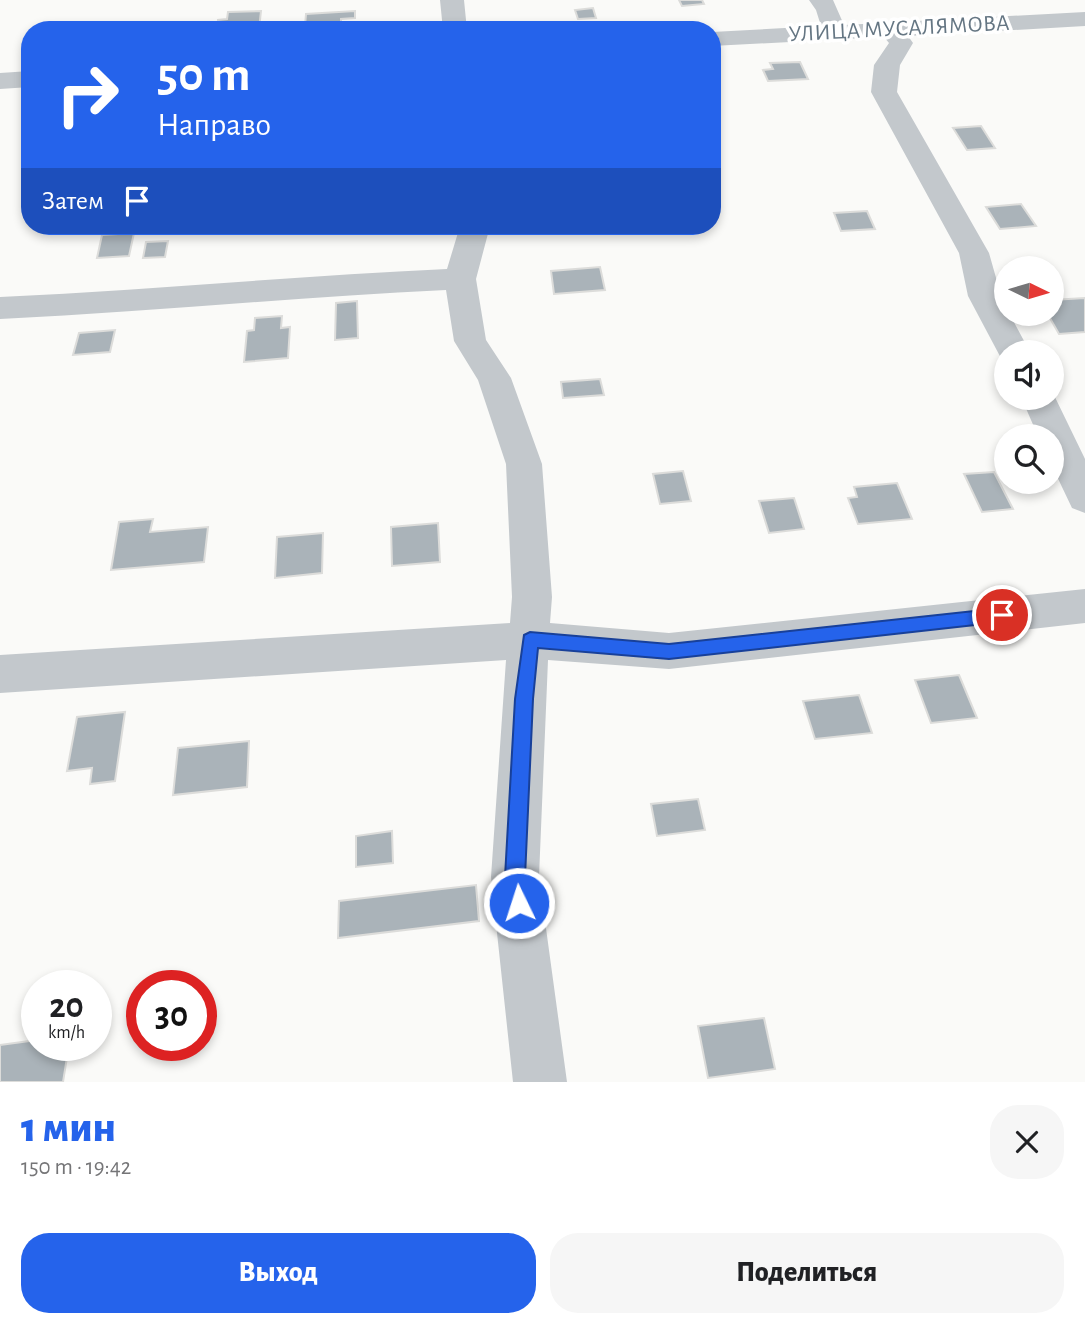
<!DOCTYPE html>
<html lang="ru">
<meta charset="utf-8">
<style>
:root{--surface:#fff;--page:#f6f6f6;--text:#202124;--muted:#757577;--accent:#2563eb}
body{margin:0;font-family:"Alegreya Sans",sans-serif;background:var(--page);color:var(--text);height:100vh;display:flex;flex-direction:column;font-size:26px;white-space:nowrap}
*{box-sizing:border-box;margin:0}
p{font-size:23px;color:var(--muted)}
.icon{flex:none;width:38px;height:38px;fill:none;stroke:currentColor;stroke-width:2;stroke-linecap:round;stroke-linejoin:round}
.map{position:relative;height:1082px;overflow:hidden}
.side{display:flex;flex-direction:column;background:var(--surface);flex:1}
.side>*{flex:none}
.hud{position:absolute;left:21px;top:21px;width:700px;height:214px;border-radius:28px;box-shadow:0 4px 10px #0003;background:#2563eb;color:#fff;overflow:hidden}
.needle{width:46px;rotate:95deg}
.tools{position:absolute;left:994px;top:256px;display:grid;gap:14px}
.tools a{display:grid;place-items:center;width:70px;height:70px;border-radius:50%;background:var(--surface);box-shadow:0 4px 10px #0003;font-size:35px}
.speed{position:absolute;left:21px;top:970px;display:flex;gap:14px;font-size:35px;font-weight:700;text-align:center}
.speed>*{display:grid;place-content:center;width:91px;height:91px;border-radius:50%;background:var(--surface);box-shadow:0 4px 10px #0003;line-height:1}
.speed small{font-size:18px;font-weight:400}
.speed .limit{border:10px solid #d22;background:#fff;color:#111}
.pin{position:absolute;display:grid;place-items:center;width:60px;height:60px;color:#fff;margin:-30px;border:4px solid #fff;border-radius:50%;box-shadow:0 2px 7px #0007}
.me{position:absolute;width:77px;margin:-38px;rotate:356deg;stroke-linejoin:round;filter:drop-shadow(0 0 5px #0008)}
.turn{display:flex;align-items:center;gap:24px;height:147px;padding:0 21px;font-size:32px}
.turn .icon{width:91px;height:91px;stroke-width:2.5}
.turn b{display:block;font-size:49px;line-height:60px}
.then{display:flex;align-items:center;height:66px;padding:0 21px;background:#0003;gap:14px;font-size:26px}
.round{display:grid;place-items:center;flex:none;width:74px;height:74px;border-radius:28px;background:var(--page)}
.headline{display:flex;align-items:center;justify-content:space-between;height:119px;padding:0 21px}
h1{font-size:42px;font-weight:800;line-height:52px;color:var(--accent)}
.button{display:flex;gap:14px;margin-top:auto;padding:14px 21px}
.button a{flex:1;height:80px;border-radius:28px;background:var(--accent);color:#fff;font-size:28px;font-weight:800;line-height:80px;text-align:center}
.button a+a{background:var(--page);color:var(--text)}
.map>svg:first-child{display:block}
.building{fill:#aab3b9;stroke:#dcdcda;stroke-width:2}
.lines{fill:none;stroke-linecap:round;stroke-linejoin:round}
.minor{fill:#c3c8cc;fill-rule:evenodd}
.route{fill:#2563eb;stroke:#184099;stroke-width:2}
.labels{text-anchor:middle;dominant-baseline:central;stroke-width:7;stroke-linejoin:round;paint-order:stroke}
.far-street-label{font-size:23px;fill:#657683;stroke:#fff}
</style>
<div class="map">
<svg width="1085" height="1082" viewBox="0 0 1085 1082">
<rect width="100%" height="100%" fill="#fafaf8"/>
<path class="building" d="M 679,0 L 702,0 L 704,4 L 682,6 Z
M 593,8 L 596,18 L 578,19 L 575,10 Z
M 261,11 L 259,29 L 217,30 L 218,20 L 227,19 L 228,12 Z
M 355,11 L 355,18 L 341,19 L 341,24 L 305,26 L 306,14 Z
M 154,23 L 152,30 L 127,30 L 129,24 Z
M 90,24 L 88,30 L 60,30 L 61,25 Z
M 800,62 L 808,79 L 768,81 L 763,70 L 773,69 L 770,63 Z
M 981,126 L 995,148 L 967,150 L 953,128 Z
M 1021,204 L 1036,226 L 1000,229 L 986,207 Z
M 867,211 L 875,229 L 841,231 L 834,213 Z
M 134,233 L 129,256 L 97,258 L 102,235 Z
M 168,241 L 165,257 L 143,258 L 146,242 Z
M 600,267 L 605,290 L 554,294 L 551,271 Z
M 1085,298 L 1085,332 L 1059,334 L 1047,313 L 1052,313 L 1052,300 Z
M 357,301 L 358,338 L 335,340 L 336,303 Z
M 282,316 L 281,328 L 290,327 L 288,358 L 244,362 L 247,331 L 254,330 L 255,318 Z
M 115,330 L 110,352 L 73,355 L 79,333 Z
M 600,379 L 604,395 L 563,398 L 561,382 Z
M 683,471 L 691,501 L 660,504 L 653,474 Z
M 994,472 L 1013,509 L 982,512 L 964,474 Z
M 897,483 L 912,519 L 858,524 L 848,498 L 857,497 L 854,487 Z
M 794,498 L 804,529 L 769,533 L 759,501 Z
M 153,519 L 150,532 L 208,527 L 204,562 L 111,570 L 119,522 Z
M 438,523 L 440,562 L 392,566 L 391,527 Z
M 323,533 L 322,573 L 275,578 L 277,537 Z
M 959,675 L 977,718 L 931,723 L 915,680 Z
M 859,695 L 872,733 L 815,739 L 803,701 Z
M 125,712 L 115,781 L 90,784 L 92,768 L 67,771 L 77,717 Z
M 249,741 L 247,787 L 173,795 L 178,748 Z
M 698,799 L 705,830 L 657,836 L 651,804 Z
M 392,831 L 393,863 L 356,867 L 356,836 Z
M 476,885 L 479,921 L 338,938 L 339,901 Z
M 764,1018 L 775,1069 L 708,1078 L 698,1026 Z
M 37,1040 L 37,1045 L 69,1045 L 63,1082 L 0,1082 L 0,1045 Z"/>
<g class="lines">
<path class="minor" d="M 440,0 L 464,0 L 467,30 L 443,30 Z
M 809,0 L 833,0 L 844,25 L 1085,12 L 1085,26 L 908,36 L 913,43 L 900,65 L 897,92 L 989,253 L 1006,313 L 1009,313 L 1030,352 L 1006,352 L 1006,361 L 1002,360 L 968,296 L 959,253 L 871,92 L 874,65 L 889,43 L 884,37 L 712,46 L 712,32 L 821,26 L 816,10 Z
M 30,71 L 30,87 L 0,89 L 0,73 Z
M 460,226 L 490,226 L 476,279 L 486,340 L 511,378 L 542,464 L 552,597 L 550,623 L 669,633 L 1085,589 L 1085,623 L 669,669 L 548,660 L 539,877 L 567,1082 L 513,1082 L 491,877 L 506,660 L 0,693 L 0,655 L 510,623 L 512,597 L 506,464 L 478,380 L 454,341 L 446,290 C 297,297 149,312 0,319 L 0,297 C 149,290 298,276 447,269 Z
M 1052,391 L 1085,459 L 1085,513 L 1072,508 L 1052,466 L 1052,436 L 1038,436 L 1021,397 L 1052,397 Z"/>
</g>
<path class="route" d="M 1002,608 L 1008,610 L 1010,615 L 1008,620 L 1002,622 L 669,659 L 538,648 L 533,699 L 525,877 L 529,903 L 526,910 L 519,913 L 511,910 L 505,877 L 515,699 L 524,635 L 530,632 L 669,644 Z"/>
<g class="labels">
<g class="far-street-label">
<text transform="translate(899 29) rotate(-3)">УЛИЦА МУСАЛЯМОВА</text>
</g>
</g>
</svg>
<div class="tools">
<a><svg class="needle" viewBox="-14 -14 28 28"><path d="M0-13l5 13h-10z" fill="#e53935"/><path d="M0 13l5-13h-10z" fill="#757577"/></svg></a>
<a><svg class="icon" aria-label="sound" viewBox="0 0 24 24"><path d="M4 9h4l5-4v14l-5-4H4zM17 9q2 3 0 6"/></svg></a>
<a><svg class="icon" aria-label="search" viewBox="0 0 24 24"><circle cx="10" cy="10" r="6"/><path d="M15 15l6 6"/></svg></a>
</div>
<div class="speed"><div>20<small>km/h</small></div><div class="limit">30</div></div>
<div class="pin" style="left:1002px;top:615px;background:#d93025"><svg class="icon" aria-label="arrive" viewBox="0 0 24 24"><path d="M6 21V4h12l-3 4 3 4H6"/></svg></div>
<svg class="me" style="left:519px;top:903px" viewBox="-20 -20 40 40"><circle r="17" fill="#2563eb" stroke="#fff" stroke-width="3"/><path d="M0-11L8 9 0 5-8 9z" fill="#fff"/></svg>
<div class="hud">
<div class="turn"><svg class="icon" aria-label="right" viewBox="0 0 24 24"><path d="M7 20v-9h11M14 6l5 5-5 5"/></svg><div><b>50 m</b>Направо</div></div>
<div class="then">Затем<svg class="icon" aria-label="arrive" viewBox="0 0 24 24"><path d="M6 21V4h12l-3 4 3 4H6"/></svg></div>
</div>
</div>
<section class="side">
<div class="headline"><div><h1>1 мин</h1><p>150 m · 19:42</p></div><a class="round"><svg class="icon" aria-label="close" viewBox="0 0 24 24"><path d="M6 6l12 12M18 6L6 18"/></svg></a></div>
<div class="button"><a>Выход</a><a>Поделиться</a></div>
</section>
